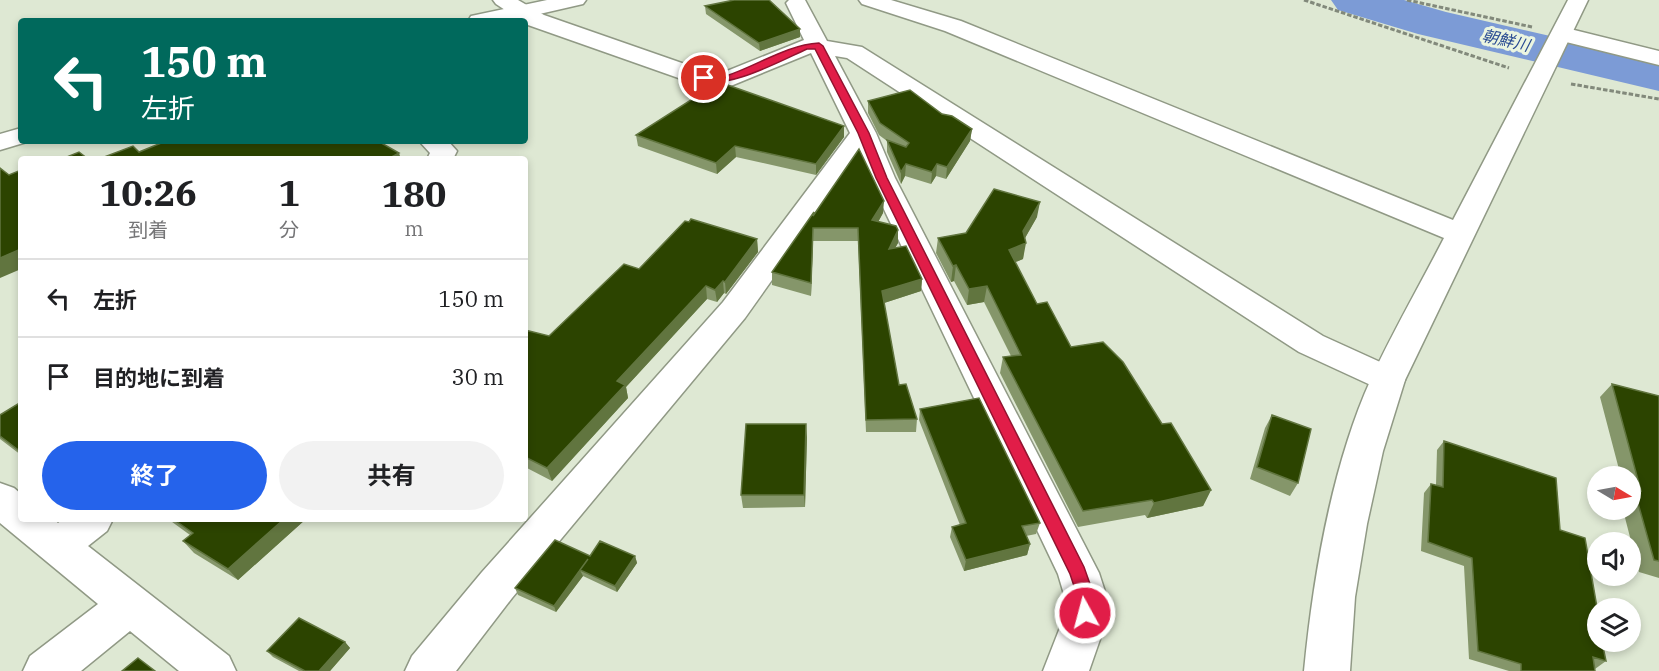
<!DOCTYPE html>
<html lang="ja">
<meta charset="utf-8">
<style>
:root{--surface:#fff;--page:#f2f2f2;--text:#202124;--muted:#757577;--line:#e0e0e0;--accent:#2563eb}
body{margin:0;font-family:"IBM Plex Serif","Noto Sans JP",serif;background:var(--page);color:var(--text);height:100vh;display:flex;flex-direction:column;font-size:22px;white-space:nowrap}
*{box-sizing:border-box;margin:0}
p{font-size:20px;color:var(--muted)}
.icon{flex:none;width:33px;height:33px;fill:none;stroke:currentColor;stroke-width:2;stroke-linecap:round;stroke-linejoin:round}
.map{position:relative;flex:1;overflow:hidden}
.details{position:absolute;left:18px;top:156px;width:510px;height:366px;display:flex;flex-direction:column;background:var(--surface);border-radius:6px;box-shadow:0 3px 9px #0003}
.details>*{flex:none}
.top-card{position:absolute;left:18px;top:18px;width:510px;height:126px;border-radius:6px;box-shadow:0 3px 9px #0003;background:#00695c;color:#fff;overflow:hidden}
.needle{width:39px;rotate:100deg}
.controls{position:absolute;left:1587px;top:466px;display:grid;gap:12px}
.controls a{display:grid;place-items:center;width:54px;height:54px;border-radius:50%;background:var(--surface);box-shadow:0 3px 9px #0003;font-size:30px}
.pin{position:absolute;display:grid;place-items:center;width:51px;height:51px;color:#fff;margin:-26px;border:3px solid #fff;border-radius:50%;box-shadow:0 2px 6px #0007}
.me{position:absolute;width:66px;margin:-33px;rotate:353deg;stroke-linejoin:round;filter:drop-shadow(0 0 4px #0008)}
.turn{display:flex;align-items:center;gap:21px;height:126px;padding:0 24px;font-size:27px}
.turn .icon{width:78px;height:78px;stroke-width:2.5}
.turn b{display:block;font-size:42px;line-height:51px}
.eta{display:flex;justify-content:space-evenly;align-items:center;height:102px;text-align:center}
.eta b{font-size:36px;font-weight:700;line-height:42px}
.cta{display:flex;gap:12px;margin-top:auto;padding:12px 24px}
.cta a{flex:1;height:69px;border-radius:36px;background:var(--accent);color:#fff;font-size:24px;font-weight:700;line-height:69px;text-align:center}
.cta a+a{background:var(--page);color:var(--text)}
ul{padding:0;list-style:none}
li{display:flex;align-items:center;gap:18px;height:78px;padding:0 24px;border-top:2px solid var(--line)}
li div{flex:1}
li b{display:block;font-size:22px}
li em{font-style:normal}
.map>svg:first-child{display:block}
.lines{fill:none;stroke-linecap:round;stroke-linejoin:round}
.river{fill:#7c9bd6;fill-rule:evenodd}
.street-casing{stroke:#909985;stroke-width:3}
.secondary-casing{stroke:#909985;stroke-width:3}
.path{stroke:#82897b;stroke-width:3;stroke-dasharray:4.5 2;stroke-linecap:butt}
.street{fill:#fff;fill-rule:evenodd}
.secondary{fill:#fff;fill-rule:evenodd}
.wall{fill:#85966a}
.shaded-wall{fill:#61753f}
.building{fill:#2c4400;stroke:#61753f;stroke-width:1.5}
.route{fill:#e11d48;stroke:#92132f;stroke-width:1.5}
.labels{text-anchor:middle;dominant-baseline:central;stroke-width:6;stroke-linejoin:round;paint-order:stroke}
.far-water-label{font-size:16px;font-style:italic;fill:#294b92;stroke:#ebf5e0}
</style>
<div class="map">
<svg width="1659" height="671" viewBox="0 0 1659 671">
<rect width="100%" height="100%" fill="#dee8d3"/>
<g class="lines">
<path class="river" d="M 1331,0 L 1404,0 L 1446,12 L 1659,61 L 1659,91 L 1418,34 L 1338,10 Z"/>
<g class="street-casing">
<path id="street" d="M 493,0 L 518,0 L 544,15 L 699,69 L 722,73 L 804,40 L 786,3 L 789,0 L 805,0 L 827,41 L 862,47 L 1323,336 L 1400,371 L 1405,380 L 1400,389 L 1388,393 L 1299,352 L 847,58 L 835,56 L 876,133 L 895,178 L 1099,573 L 1108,601 L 1105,625 L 1089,671 L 1043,671 L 1061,625 L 1066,601 L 1058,574 L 859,157 L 745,318 L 512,598 L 456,671 L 405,671 L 412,656 L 482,572 L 723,302 L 850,133 L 811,53 L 733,85 L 725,87 L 687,81 L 528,25 L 496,4 Z
M 1562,27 L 1659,51 L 1659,65 L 1554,39 L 1551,34 L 1554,29 Z
M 419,141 L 448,141 L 457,151 L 453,159 L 427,159 L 430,153 Z
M 0,483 L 14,488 L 21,494 L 21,519 L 53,519 L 58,523 L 63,519 L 113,519 L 107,531 L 88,546 L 229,656 L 236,671 L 179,671 L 130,631 L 81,671 L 23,671 L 30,656 L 98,604 L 0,523 Z"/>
</g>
<g class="secondary-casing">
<path id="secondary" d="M 547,0 L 586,0 L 583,4 L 509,21 L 468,21 L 471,16 Z
M 859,0 L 891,0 L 961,21 L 1453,220 L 1568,0 L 1588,0 L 1405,380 L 1383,451 L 1367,524 L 1355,597 L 1350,671 L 1304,671 C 1313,578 1332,465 1371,379 C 1393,331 1420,285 1444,238 L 945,31 L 862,4 Z
M 21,128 L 21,141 L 30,141 L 0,150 L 0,134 Z"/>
</g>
<path class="path" d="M 1304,0 L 1509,68
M 1407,0 L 1532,27
M 1571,84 L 1659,99"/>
<use href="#street" class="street"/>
<use href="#secondary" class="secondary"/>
</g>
<path class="wall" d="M 705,6 L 800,29 L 800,37 L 760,51 L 706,14 Z
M 868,101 L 942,114 L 972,129 L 970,141 L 946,179 L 936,176 L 931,184 L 905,176 L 901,184 L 887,152 L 887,141 L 879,135 L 868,113 Z
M 636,135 L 844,137 L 816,175 L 736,157 L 717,174 L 638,146 Z
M 883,213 L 878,222 L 898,230 L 898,243 L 895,248 L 922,279 L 921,291 L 884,303 L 899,385 L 917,419 L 916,432 L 866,432 L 858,241 L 813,241 L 811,296 L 772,285 L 772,272 L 814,216 Z
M 1037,217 L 1025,238 L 1023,259 L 1015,262 L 1037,304 L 1071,347 L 1162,424 L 1211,490 L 1203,506 L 1147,518 L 1145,515 L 1078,527 L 1000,373 L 1003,357 L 1011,356 L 984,302 L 967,305 L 954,281 L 951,282 L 936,253 L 938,238 L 966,233 Z
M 757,239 L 758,252 L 726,294 L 724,293 L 717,302 L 707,299 L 626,387 L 628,398 L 552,481 L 525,467 L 525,330 L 549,336 L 639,269 Z
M 1612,384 L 1659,396 L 1659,578 L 1639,572 L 1623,510 L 1630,510 L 1630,477 L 1621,477 L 1600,397 Z
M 21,402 L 21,455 L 0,439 L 0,415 Z
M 920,409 L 1040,523 L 1036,534 L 1026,536 L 1030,544 L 1027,555 L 964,571 L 950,537 L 952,527 L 960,525 L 919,420 Z
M 1272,415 L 1298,483 L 1290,496 L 1250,479 L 1265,428 Z
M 807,437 L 805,507 L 743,508 L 741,495 Z
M 1444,441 L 1560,530 L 1606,661 L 1595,669 L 1595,671 L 1509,671 L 1469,659 L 1464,566 L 1421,551 L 1424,493 L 1431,484 L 1436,485 L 1437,450 Z
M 168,519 L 306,519 L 238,580 L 194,553 L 183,541 L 190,535 Z
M 590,556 L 635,556 L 637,563 L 617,592 L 583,576 L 556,612 L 518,595 L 515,588 Z
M 345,642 L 350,648 L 330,671 L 299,671 L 273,657 L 267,651 Z"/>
<path class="shaded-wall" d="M 800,29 L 800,37 L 760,51 L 759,43 Z
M 844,126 L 844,137 L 816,175 L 816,164 Z
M 972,129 L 970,141 L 946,179 L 947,167 Z
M 735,146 L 736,157 L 717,174 L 716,163 Z
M 399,153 L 401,159 L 388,159 Z
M 906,164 L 905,176 L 901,184 L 901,172 Z
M 937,164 L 936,176 L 931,184 L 932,172 Z
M 884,201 L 883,213 L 872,233 L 872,220 Z
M 1040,202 L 1037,217 L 1021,245 L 1026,243 L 1023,259 L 1006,266 L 1009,250 L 1023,231 Z
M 813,228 L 813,241 L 811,296 L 811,283 Z
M 898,230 L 898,243 L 888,261 L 889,249 Z
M 757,239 L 758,252 L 726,294 L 725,282 Z
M 21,249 L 21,269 L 0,278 L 0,258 Z
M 956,265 L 954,281 L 951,282 L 953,266 Z
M 922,279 L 921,291 L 881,304 L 882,291 Z
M 723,281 L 724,293 L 717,302 L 715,290 Z
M 706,286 L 707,299 L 626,387 L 628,398 L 552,481 L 547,468 L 617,381 Z
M 987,286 L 984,302 L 967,305 L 969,289 Z
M 806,424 L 807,437 L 805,507 L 804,495 Z
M 1211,490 L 1203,506 L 1147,518 L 1154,503 Z
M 284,519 L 306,519 L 238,580 L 228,569 Z
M 1030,544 L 1027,555 L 964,571 L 966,560 Z
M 635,556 L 637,563 L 617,592 L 615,586 Z
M 580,570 L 583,576 L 556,612 L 554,606 Z
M 345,642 L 350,648 L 330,671 L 319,671 Z"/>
<path class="building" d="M 734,0 L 769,0 L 800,29 L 759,43 L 705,6 Z
M 719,82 L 844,126 L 816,164 L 735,146 L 716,163 L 636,135 Z
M 910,90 L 942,114 L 952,116 L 972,129 L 947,167 L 937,164 L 932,172 L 906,164 L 901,172 L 887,140 L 906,147 L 909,143 L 880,123 L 868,101 Z
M 166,141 L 378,141 L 399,153 L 388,159 L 99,159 L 133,146 L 139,152 Z
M 859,149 L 884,201 L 872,220 L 896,226 L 898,230 L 889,249 L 906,246 L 922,279 L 882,291 L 899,385 L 906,384 L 917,419 L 866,420 L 858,228 L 813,228 L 811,283 L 772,272 L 814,212 L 813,216 Z
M 79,152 L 88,159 L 62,159 Z
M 0,168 L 9,175 L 21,170 L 21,249 L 0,258 Z
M 994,189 L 1040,202 L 1023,231 L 1026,243 L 1009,250 L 1037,304 L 1047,302 L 1071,347 L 1103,342 L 1123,362 L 1162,424 L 1171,423 L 1211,490 L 1154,503 L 1152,500 L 1083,511 L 1003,357 L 1021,355 L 987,286 L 969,289 L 956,265 L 953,266 L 938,238 L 966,233 Z
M 691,219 L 757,239 L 725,282 L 723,281 L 715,290 L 706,286 L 617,381 L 625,385 L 547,468 L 525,457 L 525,330 L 549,336 L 624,264 L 639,269 L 685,221 L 689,222 Z
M 1612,384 L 1659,396 L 1659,561 L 1654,560 L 1634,489 L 1641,491 Z
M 979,398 L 1040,523 L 1022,526 L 1030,544 L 966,560 L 952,527 L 966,523 L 920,409 Z
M 21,402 L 21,452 L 0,436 L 0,415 Z
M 1272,415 L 1311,429 L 1298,483 L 1257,467 Z
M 746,424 L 806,424 L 804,495 L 741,495 Z
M 1444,441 L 1556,478 L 1560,530 L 1585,538 L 1598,613 L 1598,642 L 1602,642 L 1606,661 L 1593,657 L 1595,671 L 1521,671 L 1521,664 L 1478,651 L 1472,558 L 1428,542 L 1431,484 L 1443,487 Z
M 173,519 L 284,519 L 228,569 L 183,541 L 193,533 Z
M 555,540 L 590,556 L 600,541 L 635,556 L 615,586 L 580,570 L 588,559 L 554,606 L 515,588 Z
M 299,618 L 345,642 L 319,671 L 305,671 L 267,651 Z
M 138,658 L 155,671 L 122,671 Z"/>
<path class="route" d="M 819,43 L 823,46 L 869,133 L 887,178 L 1084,567 L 1096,601 L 1092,619 L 1085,621 L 1079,619 L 1077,613 L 1079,601 L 1070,574 L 876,178 L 858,133 L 815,49 L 807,49 C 784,59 721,94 699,78 C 707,73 717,78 726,76 C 757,66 786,45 819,43 Z"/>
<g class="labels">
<g class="far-water-label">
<text transform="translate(1506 40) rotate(13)">朝鮮川</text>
</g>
</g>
</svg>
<div class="controls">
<a><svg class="needle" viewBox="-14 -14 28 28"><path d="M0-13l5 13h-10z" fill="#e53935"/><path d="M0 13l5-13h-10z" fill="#757577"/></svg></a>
<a><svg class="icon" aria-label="sound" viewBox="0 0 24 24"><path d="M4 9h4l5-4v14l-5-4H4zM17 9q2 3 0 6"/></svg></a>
<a><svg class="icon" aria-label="layers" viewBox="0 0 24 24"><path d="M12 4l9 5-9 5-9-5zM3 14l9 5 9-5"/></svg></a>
</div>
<div class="pin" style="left:704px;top:78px;background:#d93025"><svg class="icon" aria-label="arrive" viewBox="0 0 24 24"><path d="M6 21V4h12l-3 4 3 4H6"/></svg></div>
<svg class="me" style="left:1085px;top:613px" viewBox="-20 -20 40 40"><circle r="17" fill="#e11d48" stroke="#fff" stroke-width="3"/><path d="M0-11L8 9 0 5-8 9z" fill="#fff"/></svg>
<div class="top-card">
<div class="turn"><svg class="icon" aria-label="left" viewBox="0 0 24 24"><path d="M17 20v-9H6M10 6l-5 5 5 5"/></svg><div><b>150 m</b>左折</div></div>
</div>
<section class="details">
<div class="eta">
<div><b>10:26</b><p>到着</p></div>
<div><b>1</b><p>分</p></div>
<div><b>180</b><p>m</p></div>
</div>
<ul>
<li><svg class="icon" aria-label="left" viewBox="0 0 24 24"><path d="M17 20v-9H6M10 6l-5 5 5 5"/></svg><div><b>左折</b></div><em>150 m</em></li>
<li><svg class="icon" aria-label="arrive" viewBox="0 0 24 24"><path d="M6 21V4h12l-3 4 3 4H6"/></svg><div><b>目的地に到着</b></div><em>30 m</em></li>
</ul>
<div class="cta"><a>終了</a><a>共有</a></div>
</section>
</div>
